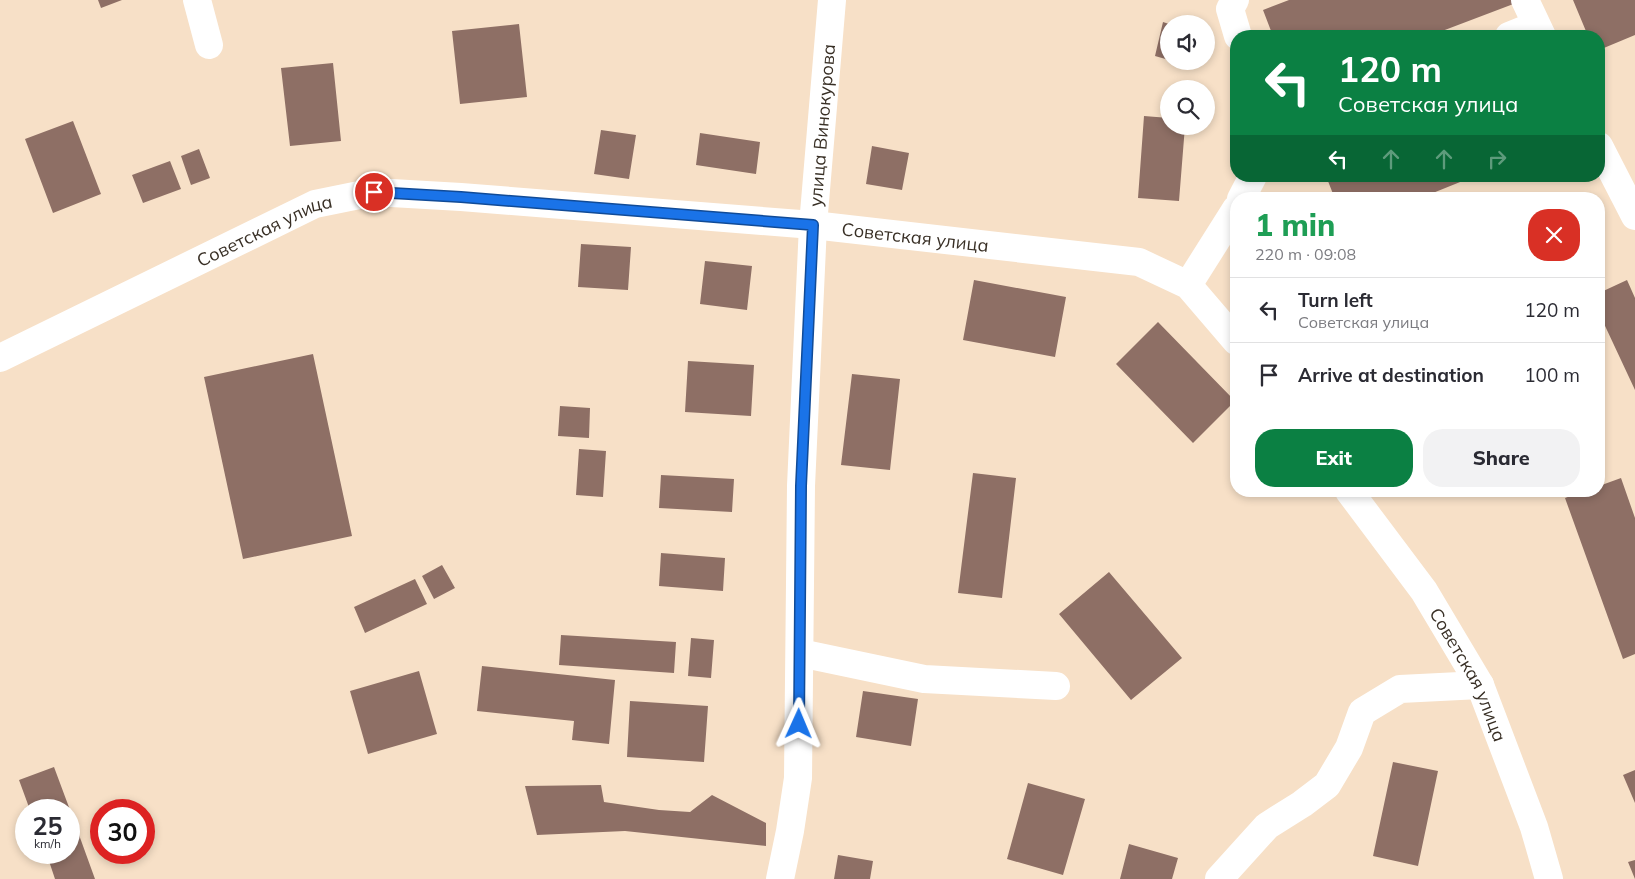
<!DOCTYPE html>
<meta charset="utf-8">
<style>
:root{--surface:#fff;--page:#f2f2f3;--text:#2b2b33;--muted:#7c7c81;--line:#e1e1e2;--accent:#0b8043}
body{margin:0;font-family:Mulish,sans-serif;background:var(--page);color:var(--text);height:100vh;display:flex;flex-direction:column;font-size:19px;white-space:nowrap}
*{box-sizing:border-box;margin:0}
p{font-size:16px;color:var(--muted)}
.icon{flex:none;width:28px;height:28px;fill:none;stroke:currentColor;stroke-width:2;stroke-linecap:round;stroke-linejoin:round}
.map{position:relative;flex:1;overflow:hidden}
.details{position:absolute;left:1230px;top:192px;width:375px;height:305px;display:flex;flex-direction:column;background:var(--surface);border-radius:20px;box-shadow:0 2px 8px #0003}
.details>*{flex:none}
.top-card{position:absolute;left:1230px;top:30px;width:375px;height:152px;border-radius:20px;box-shadow:0 2px 8px #0003;background:#0b8043;color:#fff;overflow:hidden}
.fabs{position:absolute;left:1160px;top:15px;display:grid;gap:10px}
.fabs a{display:grid;place-items:center;width:55px;height:55px;border-radius:50%;background:var(--surface);box-shadow:0 2px 8px #0003;font-size:25px}
.speed{position:absolute;left:15px;top:799px;display:flex;gap:10px;font-size:25px;font-weight:700;text-align:center}
.speed>*{display:grid;place-content:center;width:65px;height:65px;border-radius:50%;background:var(--surface);box-shadow:0 2px 8px #0003;line-height:1}
.speed small{font-size:12px;font-weight:400}
.speed .limit{border:8px solid #d22;background:#fff;color:#111}
.pin{position:absolute;display:grid;place-items:center;width:42px;height:42px;color:#fff;margin:-21px;border:2px solid #fff;border-radius:50%;box-shadow:0 1px 5px #0007}
.me{position:absolute;width:55px;margin:-28px;rotate:1deg;stroke-linejoin:round;filter:drop-shadow(0 0 4px #0008)}
.turn{display:flex;align-items:center;gap:18px;height:105px;padding:0 25px;font-size:22px}
.turn .icon{width:65px;height:65px;stroke-width:2.5}
.turn b{display:block;font-size:35px;line-height:42px}
.lanes{display:flex;align-items:center;height:48px;padding:0 25px;background:#0003;justify-content:center;gap:25px;direction:ltr}
.lanes .off{opacity:.35}
.round{display:grid;place-items:center;flex:none;width:52px;height:52px;border-radius:20px;background:var(--page)}
.head{display:flex;align-items:center;justify-content:space-between;height:85px;padding:0 25px}
h1{font-size:30px;font-weight:800;line-height:38px;color:#1e9e55}
.button{display:flex;gap:10px;margin-top:auto;padding:10px 25px}
.button a{flex:1;height:58px;border-radius:20px;background:var(--accent);color:#fff;font-size:20px;font-weight:800;line-height:58px;text-align:center}
.button a+a{background:var(--page);color:var(--text)}
ul{padding:0;list-style:none}
li{display:flex;align-items:center;gap:15px;height:65px;padding:0 25px;border-top:1px solid var(--line)}
li div{flex:1}
li b{display:block;font-size:19px}
li em{font-style:normal}
.map>svg:first-child{display:block}
.building{fill:#8e6f65}
.lines{fill:none;stroke-linecap:round;stroke-linejoin:round}
.minor{stroke:#fff;stroke-width:28}
.route-casing{stroke:#114b97;stroke-width:12}
.route{stroke:#1a73e8;stroke-width:9}
.labels{text-anchor:middle;dominant-baseline:central;stroke-width:5;stroke-linejoin:round;paint-order:stroke}
.street-label{font-size:18px;fill:#382f25;stroke:#fff}
</style>
<div class="map">
<svg width="1635" height="879" viewBox="0 0 1635 879">
<rect width="100%" height="100%" fill="#f7e0c7"/>
<path class="building" d="M 98,0 L 122,0 L 101,8 Z
M 1289,0 L 1515,0 L 1516,3 L 1429,36 L 1273,36 L 1263,10 Z
M 1573,0 L 1635,0 L 1635,35 L 1599,50 L 1599,36 L 1588,36 Z
M 1163,22 L 1169,24 L 1169,60 L 1155,56 Z
M 519,24 L 527,97 L 460,104 L 452,31 Z
M 333,63 L 341,141 L 290,146 L 281,68 Z
M 1144,116 L 1169,118 L 1169,126 L 1185,126 L 1179,201 L 1138,198 Z
M 73,121 L 101,194 L 53,213 L 25,139 Z
M 601,130 L 636,135 L 629,179 L 594,174 Z
M 700,133 L 760,142 L 756,174 L 696,165 Z
M 872,146 L 909,153 L 902,190 L 866,184 Z
M 199,149 L 210,178 L 191,185 L 181,156 Z
M 170,161 L 181,189 L 143,203 L 132,175 Z
M 1326,176 L 1475,176 L 1418,199 L 1335,199 Z
M 581,244 L 631,247 L 628,290 L 578,287 Z
M 705,261 L 752,266 L 747,310 L 700,304 Z
M 974,280 L 1066,297 L 1055,357 L 963,340 Z
M 1627,280 L 1635,298 L 1635,390 L 1599,313 L 1599,293 Z
M 1158,322 L 1235,401 L 1193,443 L 1116,364 Z
M 313,354 L 352,536 L 243,559 L 204,377 Z
M 688,361 L 754,365 L 751,416 L 685,412 Z
M 852,374 L 900,379 L 890,470 L 841,465 Z
M 560,406 L 590,408 L 589,438 L 558,436 Z
M 579,449 L 606,451 L 603,497 L 576,495 Z
M 973,473 L 1016,478 L 1002,598 L 958,593 Z
M 661,475 L 734,479 L 732,512 L 659,508 Z
M 1621,478 L 1635,518 L 1635,654 L 1623,659 L 1565,498 L 1584,491 L 1599,491 L 1599,486 Z
M 661,553 L 725,558 L 723,591 L 659,586 Z
M 442,565 L 455,588 L 434,599 L 422,576 Z
M 1109,572 L 1182,658 L 1131,700 L 1059,614 Z
M 415,579 L 427,604 L 365,633 L 354,607 Z
M 561,635 L 676,642 L 674,673 L 559,665 Z
M 691,638 L 714,640 L 711,678 L 688,676 Z
M 482,666 L 615,680 L 609,744 L 572,740 L 574,721 L 477,711 Z
M 419,671 L 437,734 L 368,754 L 350,691 Z
M 863,691 L 918,699 L 911,746 L 856,737 Z
M 630,701 L 708,706 L 704,762 L 627,757 Z
M 1393,762 L 1438,771 L 1418,866 L 1373,856 Z
M 54,767 L 70,810 L 95,879 L 55,879 L 46,852 L 69,852 L 69,810 L 30,810 L 19,780 Z
M 1635,770 L 1635,803 L 1623,775 Z
M 1028,783 L 1085,799 L 1063,875 L 1007,859 Z
M 601,785 L 604,802 L 659,810 L 690,812 L 712,795 L 766,823 L 766,846 L 625,831 L 537,835 L 525,786 Z
M 1129,844 L 1178,858 L 1172,879 L 1120,879 Z
M 838,855 L 873,861 L 870,879 L 834,879 Z
M 1635,860 L 1635,879 L 1628,862 Z"/>
<g class="lines">
<g class="minor">
<path d="M 197,0 L 209,45"/>
<path d="M 1235,0 L 1230,9 L 1238,36"/>
<path d="M 1525,0 L 1542,36"/>
<path d="M 1509,36 L 1536,25"/>
<path d="M 1599,146 L 1635,216"/>
<path d="M 1241,199 L 1253,176"/>
<path d="M 1188,285 L 1236,209"/>
<path id="s1" d="M 0,358 L 315,204 L 374,192 L 461,197 L 813,225 L 1139,262 L 1188,285 L 1236,341"/>
<path id="s2" d="M 1349,491 L 1424,591 L 1480,685 L 1534,827 L 1549,879"/>
<path d="M 800,653 L 924,679 L 1056,686"/>
<path id="s3" d="M 780,879 L 790,831 L 798,778 L 801,486 L 813,225 L 832,0"/>
<path d="M 1219,879 L 1267,826 L 1302,804 L 1327,785 L 1349,748 L 1362,712 L 1400,689 L 1480,685"/>
</g>
</g>
<g class="lines">
<g class="route-casing">
<path id="route" d="M 374,192 L 461,197 L 813,225 L 801,486 L 799,724"/>
</g>
<use href="#route" class="route"/>
</g>
<g class="labels">
<g class="street-label">
<text stroke="none"><textPath href="#s3" startOffset="756">улица Винокурова</textPath></text>
<text stroke="none"><textPath href="#s1" startOffset="294">Советская улица</textPath></text>
<text stroke="none"><textPath href="#s1" startOffset="954">Советская улица</textPath></text>
<text stroke="none"><textPath href="#s2" startOffset="220">Советская улица</textPath></text>
</g>
</g>
</svg>
<div class="fabs">
<a><svg class="icon" aria-label="sound" viewBox="0 0 24 24"><path d="M4 9h4l5-4v14l-5-4H4zM17 9q2 3 0 6"/></svg></a>
<a><svg class="icon" aria-label="search" viewBox="0 0 24 24"><circle cx="10" cy="10" r="6"/><path d="M15 15l6 6"/></svg></a>
</div>
<div class="speed"><div>25<small>km/h</small></div><div class="limit">30</div></div>
<div class="pin" style="left:374px;top:192px;background:#d93025"><svg class="icon" aria-label="arrive" viewBox="0 0 24 24"><path d="M6 21V4h12l-3 4 3 4H6"/></svg></div>
<svg class="me" style="left:799px;top:724px" viewBox="-20 -20 40 40"><path d="M0-17L14 15 0 8-14 15z" fill="#1a73e8" stroke="#fff" stroke-width="4"/></svg>
<div class="top-card">
<div class="turn"><svg class="icon" aria-label="left" viewBox="0 0 24 24"><path d="M17 20v-9H6M10 6l-5 5 5 5"/></svg><div><b>120 m</b>Советская улица</div></div>
<div class="lanes"><svg class="icon" aria-label="left" viewBox="0 0 24 24"><path d="M17 20v-9H6M10 6l-5 5 5 5"/></svg><svg class="icon off" aria-label="ahead" viewBox="0 0 24 24"><path d="M12 20V5M6 11l6-6 6 6"/></svg><svg class="icon off" aria-label="ahead" viewBox="0 0 24 24"><path d="M12 20V5M6 11l6-6 6 6"/></svg><svg class="icon off" aria-label="right" viewBox="0 0 24 24"><path d="M7 20v-9h11M14 6l5 5-5 5"/></svg></div>
</div>
<section class="details">
<div class="head"><div><h1>1 min</h1><p>220 m · 09:08</p></div><a class="round" style="background:#d93025;color:#fff"><svg class="icon" aria-label="close" viewBox="0 0 24 24"><path d="M6 6l12 12M18 6L6 18"/></svg></a></div>
<ul>
<li><svg class="icon" aria-label="left" viewBox="0 0 24 24"><path d="M17 20v-9H6M10 6l-5 5 5 5"/></svg><div><b>Turn left</b><p>Советская улица</p></div><em>120 m</em></li>
<li><svg class="icon" aria-label="arrive" viewBox="0 0 24 24"><path d="M6 21V4h12l-3 4 3 4H6"/></svg><div><b>Arrive at destination</b></div><em>100 m</em></li>
</ul>
<div class="button"><a>Exit</a><a>Share</a></div>
</section>
</div>
